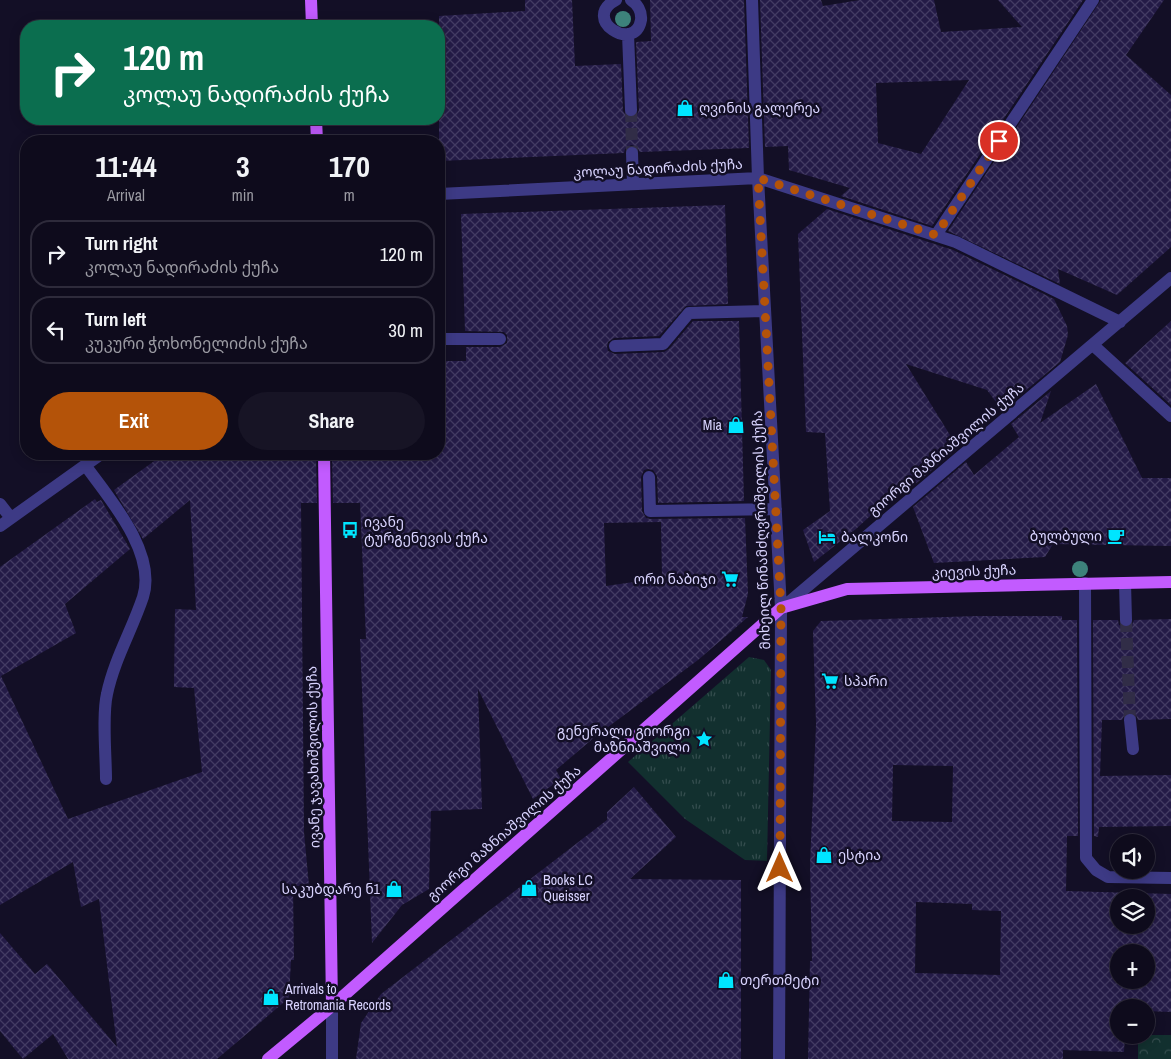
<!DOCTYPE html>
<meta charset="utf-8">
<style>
:root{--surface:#0e0b1c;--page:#171425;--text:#f1f3f6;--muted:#9b9ba3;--line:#2e2b3b;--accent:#b45309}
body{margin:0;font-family:"Archivo Narrow","Noto Sans Georgian",sans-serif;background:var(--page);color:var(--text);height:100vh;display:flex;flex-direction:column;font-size:19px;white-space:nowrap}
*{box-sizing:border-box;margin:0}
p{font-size:16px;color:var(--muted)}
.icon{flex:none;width:28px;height:28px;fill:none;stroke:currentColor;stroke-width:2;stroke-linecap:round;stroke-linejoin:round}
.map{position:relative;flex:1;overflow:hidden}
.details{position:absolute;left:20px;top:135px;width:425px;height:325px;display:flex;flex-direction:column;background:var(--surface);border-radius:20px;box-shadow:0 2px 12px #0003,0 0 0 1px var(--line)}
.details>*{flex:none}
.banner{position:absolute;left:20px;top:20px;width:425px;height:105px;border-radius:20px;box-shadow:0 2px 12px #0003,0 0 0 1px var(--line);background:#0b6e4f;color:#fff;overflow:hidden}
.fabs{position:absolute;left:1110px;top:834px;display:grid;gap:10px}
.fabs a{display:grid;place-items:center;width:45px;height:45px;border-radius:50%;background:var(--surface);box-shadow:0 2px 12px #0003,0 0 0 1px var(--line);font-size:25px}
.pin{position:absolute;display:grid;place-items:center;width:42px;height:42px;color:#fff;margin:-21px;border:2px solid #fff;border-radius:50%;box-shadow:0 1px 5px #0007}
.me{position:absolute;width:55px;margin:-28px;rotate:0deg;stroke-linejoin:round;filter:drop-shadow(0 0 4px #0008)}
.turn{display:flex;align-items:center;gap:18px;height:105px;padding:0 20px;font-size:22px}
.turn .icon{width:65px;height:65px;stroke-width:2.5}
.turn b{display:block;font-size:35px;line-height:42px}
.eta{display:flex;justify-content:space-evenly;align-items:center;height:85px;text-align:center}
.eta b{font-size:30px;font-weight:700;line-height:35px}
.action{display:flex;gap:10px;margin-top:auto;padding:10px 20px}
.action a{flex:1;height:58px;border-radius:30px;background:var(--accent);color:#fff;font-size:20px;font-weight:700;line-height:58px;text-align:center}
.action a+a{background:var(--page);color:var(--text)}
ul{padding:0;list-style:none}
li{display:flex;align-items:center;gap:15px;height:68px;margin:0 10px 8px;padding:0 10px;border:2px solid var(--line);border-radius:20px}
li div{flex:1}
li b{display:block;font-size:19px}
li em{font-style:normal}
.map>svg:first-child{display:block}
.grass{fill:url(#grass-tufts)}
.forest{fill:url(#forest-crowns)}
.building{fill:url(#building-cross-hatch);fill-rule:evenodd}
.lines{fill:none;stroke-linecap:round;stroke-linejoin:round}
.minor-tunnel{stroke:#312d47;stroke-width:12;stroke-dasharray:12 6;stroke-linecap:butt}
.minor{stroke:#3d3a85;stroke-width:12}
.major{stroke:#c25bff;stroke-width:12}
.tree{fill:#3d827b}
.route{stroke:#b45309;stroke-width:9;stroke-dasharray:0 16.2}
.labels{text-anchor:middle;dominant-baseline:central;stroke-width:5;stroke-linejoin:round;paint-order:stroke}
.poi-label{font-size:14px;fill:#d9d4ff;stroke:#130f26;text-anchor:start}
.street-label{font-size:14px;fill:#d9d4ff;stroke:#130f26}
</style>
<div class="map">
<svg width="1171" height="1059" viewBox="0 0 1171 1059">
<defs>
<pattern id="grass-tufts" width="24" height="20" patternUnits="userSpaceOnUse" patternTransform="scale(1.25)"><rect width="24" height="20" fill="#12302f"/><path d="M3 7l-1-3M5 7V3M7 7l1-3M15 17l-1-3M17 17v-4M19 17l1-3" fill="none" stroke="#344d4e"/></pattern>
<pattern id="forest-crowns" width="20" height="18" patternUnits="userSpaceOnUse" patternTransform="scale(1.25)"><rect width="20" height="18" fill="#12302f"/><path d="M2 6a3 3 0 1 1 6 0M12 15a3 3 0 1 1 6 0" fill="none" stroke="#344d4e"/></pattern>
<pattern id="building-cross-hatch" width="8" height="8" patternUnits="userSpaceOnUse" patternTransform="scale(1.25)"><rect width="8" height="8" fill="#241b47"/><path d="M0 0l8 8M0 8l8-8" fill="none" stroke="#433b63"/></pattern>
</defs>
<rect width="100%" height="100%" fill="#130f26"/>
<path class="grass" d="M 749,657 L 764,660 L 771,670 L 767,861 L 745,860 L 685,819 L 628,762 Z"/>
<path class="forest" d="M 1138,1035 L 1171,1035 L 1171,1059 L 1138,1059 Z"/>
<path class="building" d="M 525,0 L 572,0 L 575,66 L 621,64 L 623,111 L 627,117 L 631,118 L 636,117 L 639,110 L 636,42 L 651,41 L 650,0 L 744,0 L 749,148 L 640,152 L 636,146 L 631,145 L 625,149 L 624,153 L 439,161 L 439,16 L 525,11 Z
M 760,0 L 821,0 L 823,6 L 860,0 L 934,0 L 941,32 L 1022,27 L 998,0 L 1083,0 L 932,226 L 841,196 L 850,188 L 789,170 L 788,146 L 765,147 ZM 969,80 L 921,154 L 878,143 L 876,83 Z
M 1101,0 L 1164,0 L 1126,55 L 1171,95 L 1171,247 L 1117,295 L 1058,269 L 1060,284 L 948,231 Z
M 725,205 L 728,304 L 686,306 L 659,336 L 614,338 L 608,342 L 607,347 L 608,351 L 615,354 L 664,352 L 669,349 L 693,321 L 739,321 L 744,501 L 658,503 L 657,476 L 653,470 L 648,469 L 644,470 L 641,477 L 642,511 L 646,518 L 650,519 L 745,518 L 748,594 L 742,617 L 748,617 L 698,660 L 596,736 L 556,770 L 561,779 L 533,799 L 478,689 L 482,809 L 431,811 L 429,889 L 402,905 L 372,943 L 360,639 L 366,639 L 360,503 L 333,503 L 332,454 L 439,454 L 439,361 L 466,361 L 466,347 L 500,347 L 507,343 L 507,335 L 504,332 L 465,331 L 461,214 ZM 661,522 L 662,578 L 606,586 L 604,523 Z
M 827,209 L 953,250 L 1054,299 L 1067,326 L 1068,335 L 1060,362 L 1002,410 L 987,390 L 906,364 L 958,448 L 907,491 L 905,484 L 856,529 L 814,562 L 803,530 L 830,511 L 825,433 L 806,432 L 798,234 Z
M 1171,321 L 1171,405 L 1125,363 Z
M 1096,384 L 1142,478 L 1171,478 L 1171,546 L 1053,544 L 1045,557 L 934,563 L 913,507 L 966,462 L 974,475 L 1019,437 L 1011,424 L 1051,391 L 1040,423 Z
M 164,454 L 316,454 L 317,503 L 301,503 L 304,832 L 309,886 L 293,886 L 294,960 L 291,960 L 289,998 L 217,1059 L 68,1059 L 53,1034 L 23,1059 L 0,1031 L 0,933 L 35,974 L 47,964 L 117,1047 L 99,899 L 81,907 L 73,862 L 0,905 L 0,567 L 95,499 L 97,502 L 101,500 L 130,549 L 65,604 L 76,633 L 1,676 L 68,819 L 202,772 L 194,688 L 174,687 L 175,609 L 196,610 L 190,500 L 143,539 L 114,490 Z
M 977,616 L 1062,616 L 1062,620 L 1077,620 L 1078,836 L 1067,836 L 1066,891 L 1171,894 L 1171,1012 L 1146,1011 L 1146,1008 L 1119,1008 L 1119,1035 L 1125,1035 L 1124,1052 L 1063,1050 L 1063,1059 L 808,1059 L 810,961 L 812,961 L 810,865 L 816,724 L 813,631 L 821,621 ZM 893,765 L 953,766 L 952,822 L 892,821 ZM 1119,898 L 1146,898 L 1146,925 L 1119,925 ZM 916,902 L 972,904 L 972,910 L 1001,911 L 1000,975 L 915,973 ZM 1119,952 L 1146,952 L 1146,980 L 1119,980 Z
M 1171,619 L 1171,719 L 1138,720 L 1136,715 L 1130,712 L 1125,714 L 1122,720 L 1102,720 L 1100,776 L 1171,775 L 1171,826 L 1099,827 L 1098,837 L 1094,836 L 1093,620 L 1118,620 L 1119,625 L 1126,628 L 1131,627 L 1134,620 Z
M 634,787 L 676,837 L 630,879 L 741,880 L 741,1059 L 356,1059 L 361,1023 L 381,994 L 607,820 L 607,812 Z"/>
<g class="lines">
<path class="minor-tunnel" d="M 631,110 L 632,153
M 1126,620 L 1130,720"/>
<path class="minor" d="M 616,0 C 580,19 635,54 641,20 C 642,11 637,4 631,0
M 752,0 L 758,178 L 781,608 L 779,1059
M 628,34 L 631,110
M 632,153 L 633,184
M 439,194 L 758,178 L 956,242 L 1120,322
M 936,235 L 1093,0
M 439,339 L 500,339
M 1093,345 L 1171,416
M 615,346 L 663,344 L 689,313 L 765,311
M 85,465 C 110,499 157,553 143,597 C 132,630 114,660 107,694 C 102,715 106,756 106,779
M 649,477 L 650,511 L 776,509
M 0,504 L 11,518
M 0,526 L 101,454
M 1085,583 L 1086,858 L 1096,870 L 1108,877 L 1171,878
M 1125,583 L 1126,620
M 782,608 L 1171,278
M 1130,720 L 1133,749
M 332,1059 L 332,1006"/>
<path class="major" d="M 311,0 L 312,26
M 316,119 L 317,141
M 324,454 L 332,1006
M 268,1059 L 332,1006 L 781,608 L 847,589 L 1171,582"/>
</g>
<g class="tree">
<circle cx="623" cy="19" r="8"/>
<circle cx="1080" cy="569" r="8"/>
</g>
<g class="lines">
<path class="route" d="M 780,868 L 781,608 L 758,178 L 936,235 L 999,141"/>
</g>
<defs>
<g id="shop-bare" transform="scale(1.35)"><path d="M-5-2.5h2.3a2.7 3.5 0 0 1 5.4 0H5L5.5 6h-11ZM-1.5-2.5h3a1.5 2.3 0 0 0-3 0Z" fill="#00e5ff" stroke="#130f26" stroke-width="2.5" paint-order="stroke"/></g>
<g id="bus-bare" transform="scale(1.35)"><path d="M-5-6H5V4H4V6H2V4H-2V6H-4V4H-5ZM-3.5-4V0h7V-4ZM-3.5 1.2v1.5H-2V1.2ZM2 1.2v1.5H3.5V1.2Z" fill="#00e5ff" stroke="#130f26" stroke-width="2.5" paint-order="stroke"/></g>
<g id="cafe-bare" transform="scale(1.35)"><path d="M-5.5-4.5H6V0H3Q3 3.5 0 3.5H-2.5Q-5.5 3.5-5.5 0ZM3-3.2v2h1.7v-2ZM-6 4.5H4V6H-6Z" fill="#00e5ff" stroke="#130f26" stroke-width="2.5" paint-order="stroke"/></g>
<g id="hotel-bare" transform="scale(1.35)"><path d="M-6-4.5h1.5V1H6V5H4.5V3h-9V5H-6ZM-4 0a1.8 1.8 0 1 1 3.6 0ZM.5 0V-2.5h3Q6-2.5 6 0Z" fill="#00e5ff" stroke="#130f26" stroke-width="2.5" paint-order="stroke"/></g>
<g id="supermarket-bare" transform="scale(1.35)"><path d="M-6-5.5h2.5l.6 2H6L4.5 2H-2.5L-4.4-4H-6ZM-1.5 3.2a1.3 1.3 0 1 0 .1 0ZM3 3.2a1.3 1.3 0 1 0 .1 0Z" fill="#00e5ff" stroke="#130f26" stroke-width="2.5" paint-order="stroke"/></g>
<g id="sight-bare" transform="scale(1.35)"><path d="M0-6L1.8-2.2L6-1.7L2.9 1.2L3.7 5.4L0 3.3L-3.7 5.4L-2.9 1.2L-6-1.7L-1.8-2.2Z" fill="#00e5ff" stroke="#130f26" stroke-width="2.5" paint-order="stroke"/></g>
</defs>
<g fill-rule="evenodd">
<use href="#shop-bare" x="685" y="108"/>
<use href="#shop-bare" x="736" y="425"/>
<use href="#bus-bare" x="350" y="530"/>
<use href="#cafe-bare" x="1116" y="536"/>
<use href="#hotel-bare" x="827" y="537"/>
<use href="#supermarket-bare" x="730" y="579"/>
<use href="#supermarket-bare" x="830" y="681"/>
<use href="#sight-bare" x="704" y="739"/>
<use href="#shop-bare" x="824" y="855"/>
<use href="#shop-bare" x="529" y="888"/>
<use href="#shop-bare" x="394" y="889"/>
<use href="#shop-bare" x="726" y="980"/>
<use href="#shop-bare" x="271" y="997"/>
</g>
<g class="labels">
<g class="poi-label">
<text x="699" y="108">ღვინის გალერეა</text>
<text x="722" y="425" text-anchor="end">Mia</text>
<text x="364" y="522">ივანე<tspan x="364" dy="16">ტურგენევის ქუჩა</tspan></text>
<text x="1102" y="536" text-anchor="end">ბულბული</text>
<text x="841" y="537">ბალკონი</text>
<text x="716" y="579" text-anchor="end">ორი ნაბიჯი</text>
<text x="844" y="681">სპარი</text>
<text x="690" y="731" text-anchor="end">გენერალი გიორგი<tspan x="690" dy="16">მაზნიაშვილი</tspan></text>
<text x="838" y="855">ესტია</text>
<text x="543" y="880">Books LC<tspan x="543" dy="16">Queisser</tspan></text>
<text x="380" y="889" text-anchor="end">საკუბდარე ნ1</text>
<text x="740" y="980">თერთმეტი</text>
<text x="285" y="989">Arrivals to<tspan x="285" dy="16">Retromania Records</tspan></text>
</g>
<g class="street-label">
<text transform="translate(658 168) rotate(-3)">კოლაუ ნადირაძის ქუჩა</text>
<text transform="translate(946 449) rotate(-40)">გიორგი მაზნიაშვილის ქუჩა</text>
<text transform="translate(761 530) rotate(-92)">მიხეილ წინამძღვრიშვილის ქუჩა</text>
<text transform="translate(974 571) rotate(-2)">კიევის ქუჩა</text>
<text transform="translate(313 757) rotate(-91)">ივანე ჯავახიშვილის ქუჩა</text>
<text transform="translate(504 833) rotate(-41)">გიორგი მაზნიაშვილის ქუჩა</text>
</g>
</g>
</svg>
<div class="fabs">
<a><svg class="icon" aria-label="sound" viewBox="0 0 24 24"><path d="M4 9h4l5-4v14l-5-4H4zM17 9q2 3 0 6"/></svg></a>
<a><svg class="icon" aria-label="layers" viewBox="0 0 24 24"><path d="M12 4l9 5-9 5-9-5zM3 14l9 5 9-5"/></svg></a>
<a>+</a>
<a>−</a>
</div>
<div class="pin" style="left:999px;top:141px;background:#d93025"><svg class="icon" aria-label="arrive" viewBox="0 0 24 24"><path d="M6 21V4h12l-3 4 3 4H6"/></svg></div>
<svg class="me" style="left:780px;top:868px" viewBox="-20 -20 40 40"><path d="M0-17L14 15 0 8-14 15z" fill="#b45309" stroke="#fff" stroke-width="4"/></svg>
<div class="banner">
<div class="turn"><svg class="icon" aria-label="right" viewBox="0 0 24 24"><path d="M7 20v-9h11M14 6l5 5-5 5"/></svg><div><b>120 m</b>კოლაუ ნადირაძის ქუჩა</div></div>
</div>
<section class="details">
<div class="eta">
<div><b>11:44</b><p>Arrival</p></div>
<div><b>3</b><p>min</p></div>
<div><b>170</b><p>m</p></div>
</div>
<ul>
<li><svg class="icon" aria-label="right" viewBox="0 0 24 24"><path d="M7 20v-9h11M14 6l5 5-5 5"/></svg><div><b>Turn right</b><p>კოლაუ ნადირაძის ქუჩა</p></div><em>120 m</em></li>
<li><svg class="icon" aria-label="left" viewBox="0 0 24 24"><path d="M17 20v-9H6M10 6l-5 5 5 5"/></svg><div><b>Turn left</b><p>კუკური ჭოხონელიძის ქუჩა</p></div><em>30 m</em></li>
</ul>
<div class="action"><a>Exit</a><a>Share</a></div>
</section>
</div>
